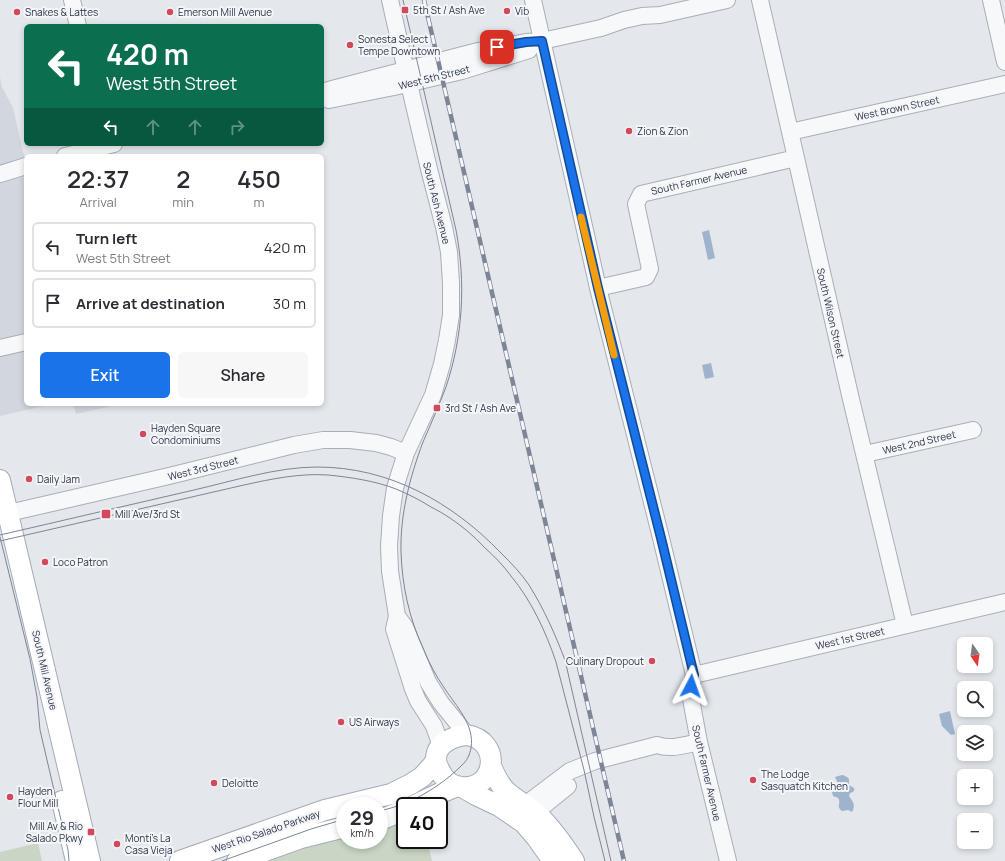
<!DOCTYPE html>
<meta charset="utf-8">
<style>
:root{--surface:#fff;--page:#f7f7f7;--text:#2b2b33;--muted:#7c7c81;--line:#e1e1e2;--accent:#1a73e8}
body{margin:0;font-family:Manrope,sans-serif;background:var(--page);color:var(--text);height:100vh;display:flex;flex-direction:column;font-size:15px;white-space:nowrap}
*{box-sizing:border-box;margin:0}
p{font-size:13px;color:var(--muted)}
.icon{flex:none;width:22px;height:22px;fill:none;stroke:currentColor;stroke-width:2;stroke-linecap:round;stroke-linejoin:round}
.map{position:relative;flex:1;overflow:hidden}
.sheet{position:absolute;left:24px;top:154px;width:300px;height:252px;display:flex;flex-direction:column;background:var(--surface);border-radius:6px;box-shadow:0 2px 6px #0003}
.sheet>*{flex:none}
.guide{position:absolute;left:24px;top:24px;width:300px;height:122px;border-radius:6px;box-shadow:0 2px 6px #0003;background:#0b6e4f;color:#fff;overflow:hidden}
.needle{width:26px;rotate:167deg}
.fabs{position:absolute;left:957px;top:637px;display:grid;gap:8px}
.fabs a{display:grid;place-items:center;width:36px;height:36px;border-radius:6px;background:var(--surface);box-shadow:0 2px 6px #0003;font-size:20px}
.speed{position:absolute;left:336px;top:797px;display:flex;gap:8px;font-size:20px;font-weight:700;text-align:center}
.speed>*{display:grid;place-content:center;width:52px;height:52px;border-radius:50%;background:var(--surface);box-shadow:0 2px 6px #0003;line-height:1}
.speed small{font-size:10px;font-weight:400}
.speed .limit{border:2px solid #111;border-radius:6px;background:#fff;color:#111}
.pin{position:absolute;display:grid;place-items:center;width:34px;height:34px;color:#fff;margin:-17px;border-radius:8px;box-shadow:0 2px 6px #0006}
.me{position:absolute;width:44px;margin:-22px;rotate:4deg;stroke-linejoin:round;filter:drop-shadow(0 0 3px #0008)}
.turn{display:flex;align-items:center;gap:14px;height:84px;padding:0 16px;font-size:18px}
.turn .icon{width:52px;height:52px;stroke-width:2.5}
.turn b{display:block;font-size:28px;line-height:34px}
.lanes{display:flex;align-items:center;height:38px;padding:0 16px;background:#0003;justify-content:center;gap:20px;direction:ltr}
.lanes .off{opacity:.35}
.eta{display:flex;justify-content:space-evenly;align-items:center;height:68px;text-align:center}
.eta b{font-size:24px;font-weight:600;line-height:28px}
.cta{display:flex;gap:8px;margin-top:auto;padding:8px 16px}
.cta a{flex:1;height:46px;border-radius:6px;background:var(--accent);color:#fff;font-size:16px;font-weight:600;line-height:46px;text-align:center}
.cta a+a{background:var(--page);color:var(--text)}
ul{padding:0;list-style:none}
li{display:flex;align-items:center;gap:12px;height:50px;margin:0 8px 6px;padding:0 8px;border:2px solid var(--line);border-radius:6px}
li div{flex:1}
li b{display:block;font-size:15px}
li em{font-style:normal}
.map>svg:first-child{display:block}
.built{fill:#d2d6de}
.green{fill:#c9d6c5}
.water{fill:#9fb4cc}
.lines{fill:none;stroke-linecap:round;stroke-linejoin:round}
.minor-casing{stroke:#a9aeb7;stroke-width:18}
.major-casing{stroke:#a3abb8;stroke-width:22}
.minor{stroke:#f7f8fa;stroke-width:16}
.major{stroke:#fff;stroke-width:20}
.tram{stroke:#7d8696;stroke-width:1}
.rail-casing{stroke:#7d8696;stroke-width:4.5}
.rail{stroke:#f4f6f9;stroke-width:3;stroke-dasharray:9;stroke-linecap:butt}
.route-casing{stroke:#114b97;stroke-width:10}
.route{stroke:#1a73e8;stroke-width:7}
.slow{stroke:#f59e0b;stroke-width:7}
.poi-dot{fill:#d1495b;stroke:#f4f6f9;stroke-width:1.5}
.labels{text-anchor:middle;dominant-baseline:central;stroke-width:4;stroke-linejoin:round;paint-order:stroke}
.poi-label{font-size:10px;fill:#2b3445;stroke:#f4f6f9;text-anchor:start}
.street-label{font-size:10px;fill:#2b3445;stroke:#f4f6f9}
</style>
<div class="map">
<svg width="1005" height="861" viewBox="0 0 1005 861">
<rect width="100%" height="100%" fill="#e4e7ec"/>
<path class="built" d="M 0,77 L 2,87 L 13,108 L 26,165 L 26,404 L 52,404 L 0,416 Z
M 73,404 L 121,404 L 76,414 Z"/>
<path class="green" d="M 405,818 L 405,840 L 427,840 L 432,861 L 245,861 L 345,833 L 345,840 L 379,840 L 379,825 Z
M 38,843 L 42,861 L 0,861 L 0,852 Z"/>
<path class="water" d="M 709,230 L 715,258 L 708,260 L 702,232 Z
M 711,363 L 714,377 L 705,379 L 702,365 Z
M 950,711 L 955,734 L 951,735 L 942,726 L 939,714 Z
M 842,775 L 843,775 C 850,779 849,777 849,785 L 854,788 C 855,791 853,792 850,793 L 849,796 C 853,802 856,805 852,812 L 848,810 L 842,811 C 835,806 842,803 838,798 C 837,797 835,797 833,796 L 832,792 L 839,787 L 839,786 L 835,777 Z"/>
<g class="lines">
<g class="minor-casing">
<path id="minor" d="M 72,0 L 78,26
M 390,0 L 409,84 L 429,169 L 444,227 L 449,252 L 451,283 L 451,315 L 447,340 L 442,364 L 433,395 L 406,453 L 399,475 L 395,488 L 391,516 L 389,546 L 390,571 L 397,616 L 394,629 L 413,689 L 418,701 L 434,726 L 441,746
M 533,0 L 598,288 L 661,538 L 694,675 L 691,686 L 691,699 L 699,742 L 728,861
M 760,0 L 850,395 L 905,625
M 991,0 L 1005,62
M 322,92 L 336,88 L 478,51 L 526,42 L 542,41 L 601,28 L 624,20 L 642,16 L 660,15 L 727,0
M 329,100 L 394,87 L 462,71 L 529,50
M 790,132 L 1005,84
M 65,156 L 114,144
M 0,174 L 26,166
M 598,288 L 646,277 L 650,269 L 636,204 L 641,194 L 796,158
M 0,348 L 26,342
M 865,454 L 973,430
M 0,515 L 169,476 L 294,445 L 323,440 L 350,440 L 376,443 L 391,447 L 406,453
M 397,616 L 405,627 L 428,682 L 441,703 L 467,735
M 694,675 L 1005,602
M 525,805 L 570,771 L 595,761 L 657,745 C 671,750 685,745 699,742
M 526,816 L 531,816 L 536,812 L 568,786"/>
</g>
<g class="major-casing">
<path id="major" d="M 0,480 L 90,861
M 467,735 C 503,741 496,791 461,787 C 454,786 447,782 443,776 C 440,771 436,765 436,759 C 436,743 454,736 467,735 Z
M 491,766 C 495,775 499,785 507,792 C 516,800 528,806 537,814 C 552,828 563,844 574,861
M 462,787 L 476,795 L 499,806 L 524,823 L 536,837 L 553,861
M 62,801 L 76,861
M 413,806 L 438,794 L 457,786
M 379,820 L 385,818 L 405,810
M 180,861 L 325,810 L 391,794 L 411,784 L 422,777 L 432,766 L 436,760
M 237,861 L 301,838 L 345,827"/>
</g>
<use href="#minor" class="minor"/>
<use href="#major" class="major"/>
<path class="tram" d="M 0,535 C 65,520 129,505 194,490 C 233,481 277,467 317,467 C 389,467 452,502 501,553 C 511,563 521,573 529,585 C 544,609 555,634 565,660 L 611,861
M 0,537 L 30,659 L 37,697 L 40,730 L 68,850 L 69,861
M 0,541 L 244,485 C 271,479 300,473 328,475 C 349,477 376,481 396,489 C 408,494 420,500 431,507 C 437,510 444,514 450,518 C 462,526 474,536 484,547 C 494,556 503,565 511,576 C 531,600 546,632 556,662 L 584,770 L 594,817 L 605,861
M 379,811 C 389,809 398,806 408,802 C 425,795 449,779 462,765 C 467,761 470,754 471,748 C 475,725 456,706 445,689 C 436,676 429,663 423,648 C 409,618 402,585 401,552 C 400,514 410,477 423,442 C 431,424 439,405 446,387 C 463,336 466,283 456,230 L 403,0
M 222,861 L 311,829 L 345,819"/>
<g class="rail-casing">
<path id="rail" d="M 424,0 L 624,861"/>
</g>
<use href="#rail" class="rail"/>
</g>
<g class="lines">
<g class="route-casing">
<path id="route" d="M 497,47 L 526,42 L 542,41 L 598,288 L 661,538 L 694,675 L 691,686"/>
</g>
<use href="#route" class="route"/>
<path class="slow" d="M 581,217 L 598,288 L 614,355"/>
</g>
<g class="poi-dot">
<rect x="401" y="6" width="8" height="8" rx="2"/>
<circle cx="507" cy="11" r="4"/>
<circle cx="17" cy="12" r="4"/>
<circle cx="170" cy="12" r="4"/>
<circle cx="350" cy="45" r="4"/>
<circle cx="629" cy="131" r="4"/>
<rect x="433" y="404" width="8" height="8" rx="2"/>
<circle cx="143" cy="434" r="4"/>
<circle cx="29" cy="479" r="4"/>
<rect x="101" y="509" width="10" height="10" rx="2"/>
<circle cx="45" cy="562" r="4"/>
<circle cx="652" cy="661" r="4"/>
<circle cx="341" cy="722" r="4"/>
<circle cx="753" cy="780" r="4"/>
<circle cx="214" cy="783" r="4"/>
<circle cx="10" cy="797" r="4"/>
<rect x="87" y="828" width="8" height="8" rx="2"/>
<circle cx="117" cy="844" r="4"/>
</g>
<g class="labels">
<g class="poi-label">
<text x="413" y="10">5th St / Ash Ave</text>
<text x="515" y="11">Vib</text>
<text x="25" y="12">Snakes &amp; Lattes</text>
<text x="178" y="12">Emerson Mill Avenue</text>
<text x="358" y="39">Sonesta Select<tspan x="358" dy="12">Tempe Downtown</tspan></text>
<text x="637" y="131">Zion &amp; Zion</text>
<text x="445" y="408">3rd St / Ash Ave</text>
<text x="151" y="428">Hayden Square<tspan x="151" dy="12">Condominiums</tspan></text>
<text x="37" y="479">Daily Jam</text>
<text x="115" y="514">Mill Ave/3rd St</text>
<text x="53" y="562">Loco Patron</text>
<text x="644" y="661" text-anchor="end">Culinary Dropout</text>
<text x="349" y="722">US Airways</text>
<text x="761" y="774">The Lodge<tspan x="761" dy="12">Sasquatch Kitchen</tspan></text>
<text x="222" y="783">Deloitte</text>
<text x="18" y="791">Hayden<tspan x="18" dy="12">Flour Mill</tspan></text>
<text x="83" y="826" text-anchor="end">Mill Av &amp; Rio<tspan x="83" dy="12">Salado Pkwy</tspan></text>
<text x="125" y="838">Monti's La<tspan x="125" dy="12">Casa Vieja</tspan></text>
</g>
<g class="street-label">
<text transform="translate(434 77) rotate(-14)">West 5th Street</text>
<text transform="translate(897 108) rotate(-12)">West Brown Street</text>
<text transform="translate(699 180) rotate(-13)">South Farmer Avenue</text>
<text transform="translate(437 203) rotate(76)">South Ash Avenue</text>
<text transform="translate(831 313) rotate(77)">South Wilson Street</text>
<text transform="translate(919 442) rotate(-13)">West 2nd Street</text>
<text transform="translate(203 468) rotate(-14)">West 3rd Street</text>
<text transform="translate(850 638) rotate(-13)">West 1st Street</text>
<text transform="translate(45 670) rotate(77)">South Mill Avenue</text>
<text transform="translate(707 773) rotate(77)">South Farmer Avenue</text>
<text transform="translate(266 831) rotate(-19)">West Rio Salado Parkway</text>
</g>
</g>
</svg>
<div class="fabs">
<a><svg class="needle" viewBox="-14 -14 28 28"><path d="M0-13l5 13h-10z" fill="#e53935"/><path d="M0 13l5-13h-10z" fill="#7c7c81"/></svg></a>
<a><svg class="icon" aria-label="search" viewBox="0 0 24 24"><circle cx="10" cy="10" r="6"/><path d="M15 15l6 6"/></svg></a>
<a><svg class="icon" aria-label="layers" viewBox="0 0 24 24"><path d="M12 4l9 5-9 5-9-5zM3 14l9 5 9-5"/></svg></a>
<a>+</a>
<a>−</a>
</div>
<div class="speed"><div>29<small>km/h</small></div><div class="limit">40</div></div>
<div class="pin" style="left:497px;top:47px;background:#d93025"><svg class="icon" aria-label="arrive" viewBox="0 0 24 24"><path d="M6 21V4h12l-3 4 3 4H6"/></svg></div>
<svg class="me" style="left:691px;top:686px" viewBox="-20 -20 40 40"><path d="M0-17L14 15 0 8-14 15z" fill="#1a73e8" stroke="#fff" stroke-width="4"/></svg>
<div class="guide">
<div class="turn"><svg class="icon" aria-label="left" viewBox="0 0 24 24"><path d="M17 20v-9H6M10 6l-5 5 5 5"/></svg><div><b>420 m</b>West 5th Street</div></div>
<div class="lanes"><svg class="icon" aria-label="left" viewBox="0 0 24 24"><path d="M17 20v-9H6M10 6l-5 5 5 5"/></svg><svg class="icon off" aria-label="ahead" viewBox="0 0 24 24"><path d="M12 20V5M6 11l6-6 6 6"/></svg><svg class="icon off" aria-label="ahead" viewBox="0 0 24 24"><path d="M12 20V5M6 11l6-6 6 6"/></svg><svg class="icon off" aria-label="right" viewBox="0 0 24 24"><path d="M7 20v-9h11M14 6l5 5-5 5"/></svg></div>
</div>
<section class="sheet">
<div class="eta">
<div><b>22:37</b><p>Arrival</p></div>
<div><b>2</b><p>min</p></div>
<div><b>450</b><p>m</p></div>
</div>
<ul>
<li><svg class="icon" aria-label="left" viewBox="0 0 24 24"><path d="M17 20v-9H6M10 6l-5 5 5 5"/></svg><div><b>Turn left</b><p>West 5th Street</p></div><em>420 m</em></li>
<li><svg class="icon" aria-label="arrive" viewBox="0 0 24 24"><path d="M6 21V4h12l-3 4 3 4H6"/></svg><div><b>Arrive at destination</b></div><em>30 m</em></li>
</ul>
<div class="cta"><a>Exit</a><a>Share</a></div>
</section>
</div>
